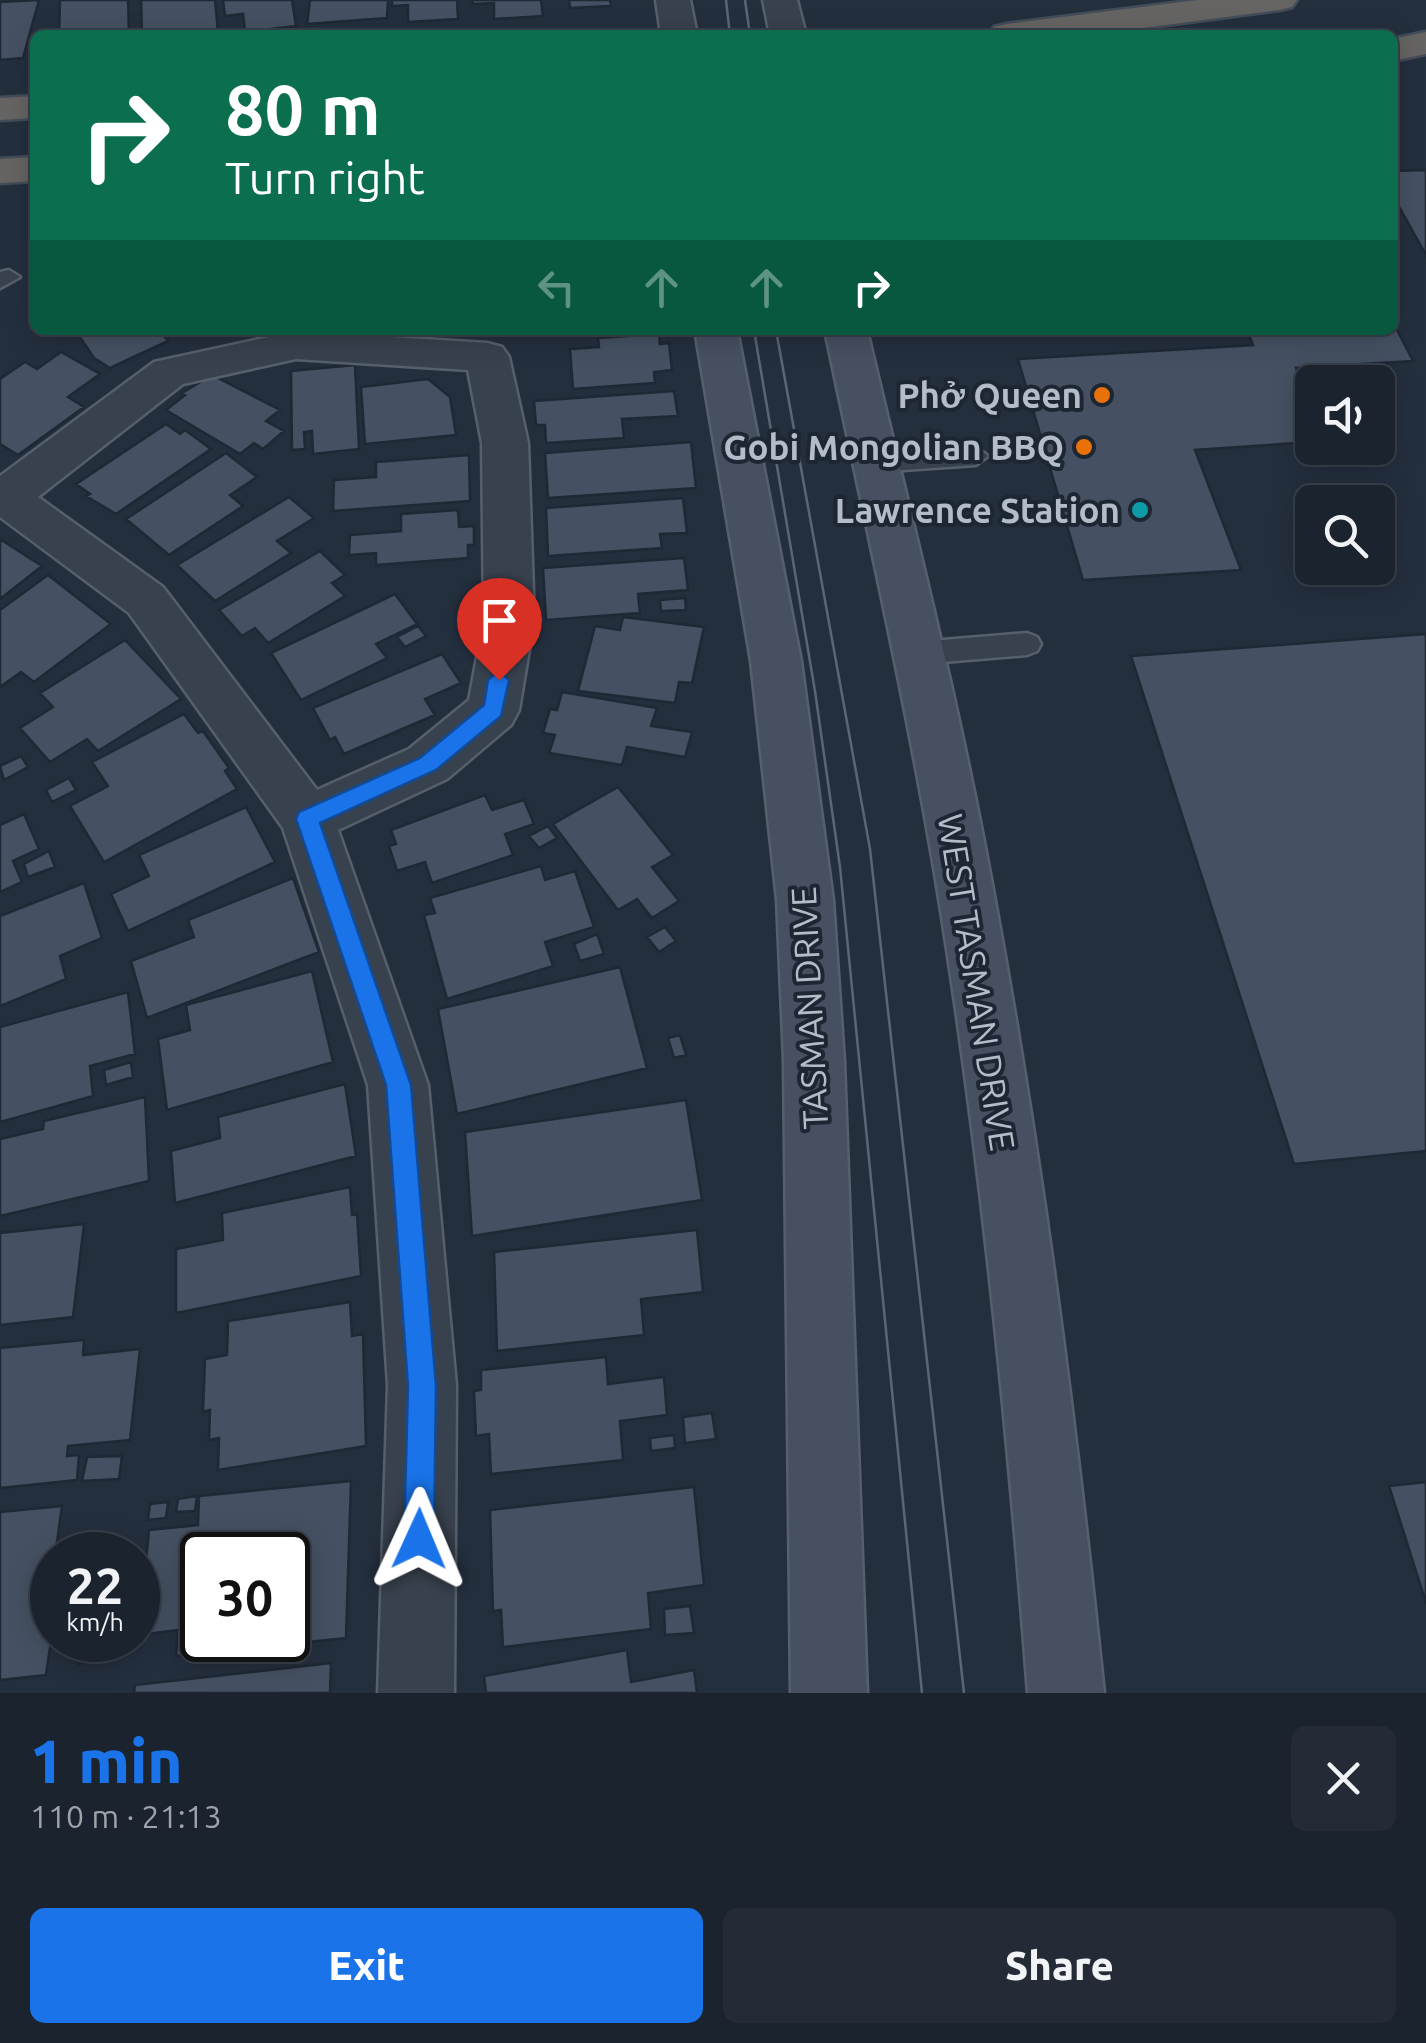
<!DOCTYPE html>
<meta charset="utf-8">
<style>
:root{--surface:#1b232e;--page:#242b36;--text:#f1f3f6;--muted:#a0a4aa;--line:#39404a;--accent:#1a73e8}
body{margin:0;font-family:Ubuntu,sans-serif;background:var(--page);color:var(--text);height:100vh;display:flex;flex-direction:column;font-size:38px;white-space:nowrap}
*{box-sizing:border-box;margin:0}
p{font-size:32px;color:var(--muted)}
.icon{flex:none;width:55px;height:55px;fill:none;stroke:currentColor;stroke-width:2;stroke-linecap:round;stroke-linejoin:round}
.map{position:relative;height:1693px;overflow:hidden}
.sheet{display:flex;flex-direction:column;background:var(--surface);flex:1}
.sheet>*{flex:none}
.banner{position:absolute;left:30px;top:30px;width:1368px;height:305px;border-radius:15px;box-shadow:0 5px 25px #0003,0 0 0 2px var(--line);background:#0b6e4f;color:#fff;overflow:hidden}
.controls{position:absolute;left:1295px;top:365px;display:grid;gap:20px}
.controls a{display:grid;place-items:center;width:100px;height:100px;border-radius:15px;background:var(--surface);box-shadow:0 5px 25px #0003,0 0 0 2px var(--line);font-size:50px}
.speed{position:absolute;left:30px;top:1532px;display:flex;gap:20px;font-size:50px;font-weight:700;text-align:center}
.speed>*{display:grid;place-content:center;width:130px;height:130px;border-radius:50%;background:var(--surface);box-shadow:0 5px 25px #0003,0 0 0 2px var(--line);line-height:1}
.speed small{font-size:25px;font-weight:400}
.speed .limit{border:5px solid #111;border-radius:15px;background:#fff;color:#111}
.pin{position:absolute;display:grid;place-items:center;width:85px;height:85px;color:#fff;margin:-102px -42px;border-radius:50% 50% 50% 0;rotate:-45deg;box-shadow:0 0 10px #0007}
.pin .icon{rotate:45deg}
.me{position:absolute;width:110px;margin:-55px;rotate:1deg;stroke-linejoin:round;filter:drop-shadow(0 0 8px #0008)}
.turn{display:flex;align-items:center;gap:35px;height:210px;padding:0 30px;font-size:45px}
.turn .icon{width:130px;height:130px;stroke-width:2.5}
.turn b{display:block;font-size:70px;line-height:85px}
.lanes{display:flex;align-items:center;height:95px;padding:0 30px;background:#0003;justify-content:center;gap:50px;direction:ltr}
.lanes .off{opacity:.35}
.round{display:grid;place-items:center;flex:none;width:105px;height:105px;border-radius:15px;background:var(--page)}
.head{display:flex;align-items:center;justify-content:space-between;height:170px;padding:0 30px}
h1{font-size:60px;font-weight:800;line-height:75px;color:var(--accent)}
.action{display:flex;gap:20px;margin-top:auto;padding:20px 30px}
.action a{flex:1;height:115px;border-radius:15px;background:var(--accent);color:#fff;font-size:40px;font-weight:800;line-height:115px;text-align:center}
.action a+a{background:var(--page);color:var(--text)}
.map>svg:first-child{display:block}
.building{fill:#455162;stroke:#1f2835;stroke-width:2.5;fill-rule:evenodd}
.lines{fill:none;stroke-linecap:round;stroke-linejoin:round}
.service-casing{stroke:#565f6c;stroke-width:5}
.minor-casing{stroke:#565f6c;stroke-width:5}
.tertiary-casing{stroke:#565f6c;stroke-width:5}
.secondary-casing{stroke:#565f6c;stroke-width:5}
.trunk-casing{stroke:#434c59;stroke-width:5}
.service{fill:#38414e;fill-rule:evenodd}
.minor{fill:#38414e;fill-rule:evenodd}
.tertiary{fill:#38414e;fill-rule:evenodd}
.secondary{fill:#465061;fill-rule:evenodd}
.trunk{fill:#656462;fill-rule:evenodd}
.tram{stroke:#5a6575;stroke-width:2.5}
.route{fill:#1a73e8;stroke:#114b97;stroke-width:2.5}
.food-dot{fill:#e8710a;stroke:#1d2633;stroke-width:4}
.culture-dot{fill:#0f9aa8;stroke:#1d2633;stroke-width:4}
.labels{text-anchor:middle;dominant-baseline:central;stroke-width:8;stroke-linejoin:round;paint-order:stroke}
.poi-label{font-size:35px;font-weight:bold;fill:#b4bcc9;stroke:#1d2633;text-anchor:end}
.street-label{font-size:35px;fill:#b4bcc9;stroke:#1d2633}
</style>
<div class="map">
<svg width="1426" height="1693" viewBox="0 0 1426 1693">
<rect width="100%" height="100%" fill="#242f3e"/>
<path class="building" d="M 39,0 L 23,58 L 0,60 L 0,2 Z
M 60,0 L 128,0 L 129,35 L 59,34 Z
M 141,0 L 215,0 L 218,32 L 142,35 Z
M 223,0 L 292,0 L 296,26 L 245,32 L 243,14 L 225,16 Z
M 310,0 L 388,0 L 387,18 L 307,24 Z
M 392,0 L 457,0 L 458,19 L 408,22 L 408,5 L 392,6 Z
M 472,0 L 541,0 L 543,16 L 494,19 L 494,3 L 473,4 Z
M 569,0 L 610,0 L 611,6 L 570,8 Z
M 1426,170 L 1426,255 L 1392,194 L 1392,171 Z
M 1392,320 L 1413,361 L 1296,368 L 1312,405 L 1312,442 L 1195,450 L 1241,570 L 1083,580 L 1018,359 L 1253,345 L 1247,330 L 1392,330 Z
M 75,330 L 160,330 L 168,341 L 110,368 L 94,358 Z
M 659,334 L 660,344 L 669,343 L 672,370 L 654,372 L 655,383 L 573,389 L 570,349 L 599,347 L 598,338 Z
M 61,352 L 100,374 L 68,397 L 84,407 L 18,455 L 0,444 L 0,379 L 25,362 L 37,369 Z
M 355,365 L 359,449 L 313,454 L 312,431 L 304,432 L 305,449 L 292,450 L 291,371 Z
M 212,375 L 280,410 L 266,421 L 284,431 L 263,449 L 254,443 L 240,454 L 166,410 L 185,395 L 182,393 Z
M 428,379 L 450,397 L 456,435 L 365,444 L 361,387 Z
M 674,391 L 678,416 L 622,419 L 624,438 L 546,443 L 545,425 L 536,425 L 534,401 Z
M 166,424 L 180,434 L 185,430 L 211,449 L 116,514 L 86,496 L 90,494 L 76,484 Z
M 691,442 L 696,488 L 548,498 L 545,453 Z
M 226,453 L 257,477 L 230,495 L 243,506 L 169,555 L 126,519 Z
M 469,455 L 470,501 L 333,511 L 334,480 L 376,477 L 376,462 Z
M 289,497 L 314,518 L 277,541 L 291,553 L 215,601 L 177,565 Z
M 683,498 L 687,533 L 660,534 L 662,548 L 548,556 L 546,508 Z
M 458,510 L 459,527 L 474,526 L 474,545 L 468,545 L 468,558 L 376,565 L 376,553 L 349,555 L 350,535 L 401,531 L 401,514 Z
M 0,539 L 42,566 L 0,599 Z
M 320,551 L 345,575 L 332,583 L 345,596 L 268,643 L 255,628 L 242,636 L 219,610 Z
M 684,558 L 688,590 L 638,594 L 640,613 L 546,620 L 543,568 Z
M 48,575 L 111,624 L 34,682 L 21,672 L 0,687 L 0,610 Z
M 395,594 L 417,624 L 376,644 L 387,658 L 301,700 L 271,653 Z
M 685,598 L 686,610 L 661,611 L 660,600 Z
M 623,617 L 704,627 L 692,683 L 679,682 L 675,703 L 578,691 L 595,626 L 620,630 Z
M 418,626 L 426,636 L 405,647 L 397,637 Z
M 1426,634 L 1426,1151 L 1294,1164 L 1131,656 Z
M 125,640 L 181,699 L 98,751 L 87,739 L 50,762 L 20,728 L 53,707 L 40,693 Z
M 442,654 L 461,683 L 425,699 L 435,715 L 344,754 L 335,737 L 330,740 L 313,708 Z
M 562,692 L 657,708 L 651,726 L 692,732 L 685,757 L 627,747 L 622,765 L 549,753 L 555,735 L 543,733 L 550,709 L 557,710 Z
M 184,714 L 198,733 L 203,731 L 229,768 L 225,771 L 237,789 L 104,862 L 70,806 L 108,786 L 92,762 Z
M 21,756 L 28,767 L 4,780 L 0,766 Z
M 69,778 L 76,790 L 52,802 L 46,790 Z
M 618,787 L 673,855 L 652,867 L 679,901 L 652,918 L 637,899 L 618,910 L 553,824 Z
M 485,795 L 492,810 L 524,800 L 534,824 L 505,834 L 513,855 L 432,883 L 425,862 L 397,871 L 389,846 L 396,844 L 391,830 Z
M 246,807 L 275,862 L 128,931 L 111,894 L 149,876 L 139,855 Z
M 24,814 L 39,849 L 13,861 L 22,882 L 0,892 L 0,825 Z
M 548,826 L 557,838 L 539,848 L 529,836 Z
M 49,851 L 55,867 L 28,877 L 24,864 Z
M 541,866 L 545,880 L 575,871 L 594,927 L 545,942 L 553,966 L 447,999 L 424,915 L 435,913 L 430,898 Z
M 293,878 L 319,952 L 147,1018 L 131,961 L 194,937 L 188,920 Z
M 84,883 L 102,938 L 60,956 L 66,979 L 0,1006 L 0,916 Z
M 665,927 L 676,941 L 659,952 L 647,937 Z
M 597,934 L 604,954 L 580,961 L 574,944 Z
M 620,967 L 647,1068 L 457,1114 L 438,1009 Z
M 312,971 L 333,1062 L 167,1110 L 158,1039 L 190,1030 L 186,1005 Z
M 128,992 L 135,1054 L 90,1066 L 93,1096 L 0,1122 L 0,1027 Z
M 680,1035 L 686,1055 L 674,1058 L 668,1038 Z
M 131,1062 L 133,1077 L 106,1085 L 104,1070 Z
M 345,1084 L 356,1156 L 175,1203 L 171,1151 L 220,1138 L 218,1117 Z
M 145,1097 L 149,1181 L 0,1216 L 0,1139 L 43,1129 L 44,1121 Z
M 686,1100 L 702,1200 L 472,1236 L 465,1132 Z
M 350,1187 L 352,1215 L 357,1214 L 361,1276 L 176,1313 L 176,1249 L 223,1240 L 222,1213 Z
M 84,1224 L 73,1317 L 0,1325 L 0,1233 Z
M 697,1230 L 703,1292 L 641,1299 L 644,1335 L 497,1351 L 494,1252 Z
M 350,1302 L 352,1336 L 363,1334 L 366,1446 L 218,1470 L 219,1438 L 209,1440 L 210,1410 L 203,1412 L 205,1359 L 227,1355 L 228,1321 Z
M 84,1340 L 83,1355 L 140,1349 L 130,1440 L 68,1446 L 67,1456 L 79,1455 L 77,1480 L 0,1488 L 0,1348 Z
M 606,1357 L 608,1384 L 664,1377 L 667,1415 L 620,1421 L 623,1460 L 491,1474 L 489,1434 L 476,1436 L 474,1391 L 481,1390 L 481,1370 Z
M 712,1413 L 716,1439 L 685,1443 L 683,1417 Z
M 674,1435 L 675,1448 L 651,1451 L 650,1438 Z
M 122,1456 L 119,1479 L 82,1481 L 87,1457 Z
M 351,1481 L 346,1638 L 176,1656 L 178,1630 L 139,1635 L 149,1530 L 198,1525 L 199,1496 ZM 202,1555 L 288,1555 L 288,1640 L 202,1640 Z
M 1426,1482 L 1426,1603 L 1389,1486 Z
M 694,1487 L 704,1585 L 648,1593 L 651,1629 L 503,1647 L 501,1610 L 493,1611 L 490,1510 Z
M 197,1496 L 195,1511 L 176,1512 L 178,1499 Z
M 168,1502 L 166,1518 L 148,1520 L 150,1504 Z
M 62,1506 L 57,1542 L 118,1536 L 116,1555 L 52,1555 L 52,1634 L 46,1675 L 0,1680 L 0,1512 Z
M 690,1606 L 694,1633 L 665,1635 L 664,1609 Z
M 123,1640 L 122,1657 L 78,1664 L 79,1644 Z
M 627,1650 L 631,1682 L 694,1670 L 697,1693 L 486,1693 L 484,1676 Z
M 331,1663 L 330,1693 L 134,1693 L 135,1685 Z"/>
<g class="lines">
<g class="service-casing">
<path id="service" d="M 9,270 L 20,277 L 0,288 L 0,272 Z
M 976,447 L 988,456 L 976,465 L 874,472 L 861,463 L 874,454 Z
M 1027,633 L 1037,637 L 1041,644 L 1037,651 L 1027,655 L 919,664 L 909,661 L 905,653 L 909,645 L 919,642 Z"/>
</g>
<g class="minor-casing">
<path id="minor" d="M 296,331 L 487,343 L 502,347 L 509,357 L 528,443 L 534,620 L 519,710 L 511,725 L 447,779 L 338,830 L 428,1085 L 456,1385 L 454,1693 L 378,1693 L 388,1385 L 368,1085 L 283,828 L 129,613 L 0,517 L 0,476 L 154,362 ZM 296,359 L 468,370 L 482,443 L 484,620 L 469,700 L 409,749 L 317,790 L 163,587 L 38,497 L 183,384 Z"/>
</g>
<g class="tertiary-casing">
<path id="tertiary" d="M 656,0 L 690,0 L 697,35 L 661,35 Z
M 763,0 L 797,0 L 806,35 L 770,35 Z"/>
</g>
<g class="secondary-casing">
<path id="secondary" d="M 695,330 L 737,330 L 801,661 L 833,900 L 844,1061 L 867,1693 L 791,1693 L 784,1061 L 777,900 L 751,661 Z
M 825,330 L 867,330 C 910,514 958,697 992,884 C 1042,1152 1076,1422 1104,1693 L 1028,1693 C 1007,1421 980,1149 936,880 C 905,695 863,513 825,330 Z"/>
</g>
<g class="trunk-casing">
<path id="trunk" d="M 1198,0 L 1297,0 L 1292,7 L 1280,10 L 1090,35 L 989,35 L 994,27 L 1007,24 Z
M 1426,32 L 1426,54 L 1392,61 L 1392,39 Z
M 35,96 L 35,118 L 0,120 L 0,98 Z
M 35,157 L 35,181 L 0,183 L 0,159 Z"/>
</g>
<use href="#service" class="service"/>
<use href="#minor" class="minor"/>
<use href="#tertiary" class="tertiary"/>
<use href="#secondary" class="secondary"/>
<use href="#trunk" class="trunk"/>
<path class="tram" d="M 726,0 L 730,35
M 745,0 L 750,35
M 754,330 L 815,691 L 840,867 L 922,1693
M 776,330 L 870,849 L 964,1693"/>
</g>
<path class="route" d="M 499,671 L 509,680 L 501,716 L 436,770 L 320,823 L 411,1085 L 436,1386 L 434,1539 L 430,1550 L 419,1554 L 409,1550 L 404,1539 L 408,1386 L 386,1085 L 296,819 L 299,812 L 420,758 L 484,705 L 488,680 Z"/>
<g class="food-dot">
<circle cx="1102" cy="395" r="10"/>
<circle cx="1084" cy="447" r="10"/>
</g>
<circle class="culture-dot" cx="1140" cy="510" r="10"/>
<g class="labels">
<g class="poi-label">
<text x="1082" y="395">Phở Queen</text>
<text x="1064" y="447">Gobi Mongolian BBQ</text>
<text x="1120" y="510">Lawrence Station</text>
</g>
<g class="street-label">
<text transform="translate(977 982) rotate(81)">WEST TASMAN DRIVE</text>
<text transform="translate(809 1008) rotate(-93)">TASMAN DRIVE</text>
</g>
</g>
</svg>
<div class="controls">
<a><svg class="icon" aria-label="sound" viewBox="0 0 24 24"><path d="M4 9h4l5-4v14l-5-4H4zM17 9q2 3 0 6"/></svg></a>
<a><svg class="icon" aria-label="search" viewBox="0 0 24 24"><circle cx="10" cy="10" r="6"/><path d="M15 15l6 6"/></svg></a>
</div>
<div class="speed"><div>22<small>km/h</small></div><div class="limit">30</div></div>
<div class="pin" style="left:499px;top:680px;background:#d93025"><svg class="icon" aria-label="arrive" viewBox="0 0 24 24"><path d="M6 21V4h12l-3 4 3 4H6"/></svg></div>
<svg class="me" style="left:419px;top:1539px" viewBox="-20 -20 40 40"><path d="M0-17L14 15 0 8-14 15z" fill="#1a73e8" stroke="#fff" stroke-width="4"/></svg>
<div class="banner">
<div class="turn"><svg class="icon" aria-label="right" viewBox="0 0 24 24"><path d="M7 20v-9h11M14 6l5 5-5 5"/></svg><div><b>80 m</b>Turn right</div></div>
<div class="lanes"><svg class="icon off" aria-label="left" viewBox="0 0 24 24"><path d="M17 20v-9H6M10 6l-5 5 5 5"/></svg><svg class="icon off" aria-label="ahead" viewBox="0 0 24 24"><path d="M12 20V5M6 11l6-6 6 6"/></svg><svg class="icon off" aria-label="ahead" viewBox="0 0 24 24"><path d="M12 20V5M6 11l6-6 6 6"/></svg><svg class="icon" aria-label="right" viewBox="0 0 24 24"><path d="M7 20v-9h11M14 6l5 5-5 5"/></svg></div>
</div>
</div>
<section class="sheet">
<div class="head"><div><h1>1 min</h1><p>110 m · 21:13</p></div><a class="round"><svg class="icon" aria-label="close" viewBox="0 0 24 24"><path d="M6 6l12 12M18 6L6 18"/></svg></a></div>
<div class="action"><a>Exit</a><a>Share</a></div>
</section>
